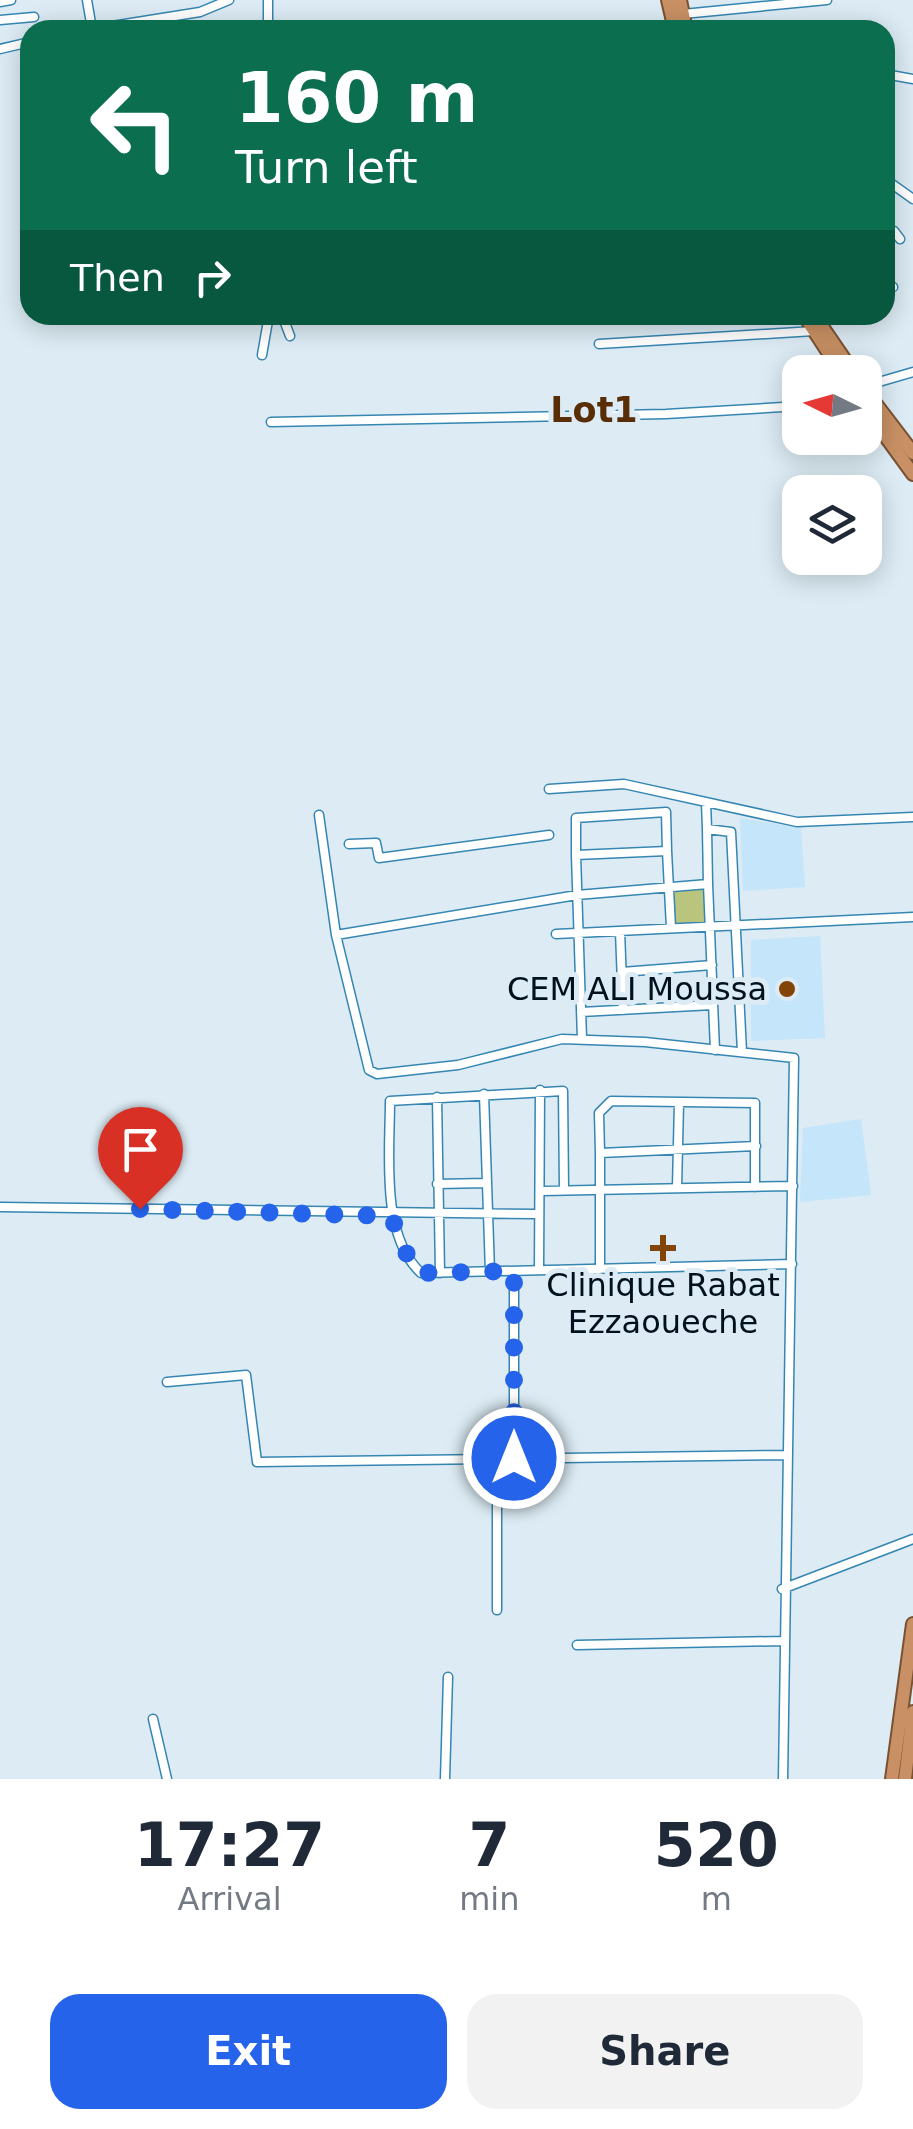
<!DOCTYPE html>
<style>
:root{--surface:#fff;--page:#f2f2f3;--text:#1f2937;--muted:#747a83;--accent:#2563eb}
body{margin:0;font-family:"DejaVu Sans",sans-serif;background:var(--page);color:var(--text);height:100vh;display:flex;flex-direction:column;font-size:38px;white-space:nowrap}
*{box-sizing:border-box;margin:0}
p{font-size:32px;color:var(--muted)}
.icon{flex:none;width:55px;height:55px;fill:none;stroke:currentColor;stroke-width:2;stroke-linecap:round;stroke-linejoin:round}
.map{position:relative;height:1779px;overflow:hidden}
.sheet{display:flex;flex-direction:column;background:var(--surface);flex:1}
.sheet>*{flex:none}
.top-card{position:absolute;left:20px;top:20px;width:875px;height:305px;border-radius:30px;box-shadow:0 5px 25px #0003;background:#0b6e4f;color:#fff;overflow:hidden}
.needle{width:65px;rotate:275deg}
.fabs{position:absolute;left:782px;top:355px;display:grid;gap:20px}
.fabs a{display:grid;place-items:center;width:100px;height:100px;border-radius:20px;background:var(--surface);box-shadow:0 5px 25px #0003;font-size:50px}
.pin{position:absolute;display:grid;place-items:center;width:85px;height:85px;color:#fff;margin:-102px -42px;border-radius:50% 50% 50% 0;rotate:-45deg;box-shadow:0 0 10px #0007}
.pin .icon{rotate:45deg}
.me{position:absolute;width:110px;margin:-55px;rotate:0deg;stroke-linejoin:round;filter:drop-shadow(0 0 8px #0008)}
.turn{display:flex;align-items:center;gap:35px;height:210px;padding:0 50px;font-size:45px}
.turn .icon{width:130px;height:130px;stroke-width:2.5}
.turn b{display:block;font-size:70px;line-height:85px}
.then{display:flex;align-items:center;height:95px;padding:0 50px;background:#0003;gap:20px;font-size:38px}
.eta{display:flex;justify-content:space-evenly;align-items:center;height:170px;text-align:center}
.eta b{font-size:60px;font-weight:600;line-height:70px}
.primary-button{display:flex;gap:20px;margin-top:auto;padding:20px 50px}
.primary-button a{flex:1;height:115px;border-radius:30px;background:var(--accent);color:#fff;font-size:40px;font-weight:600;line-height:115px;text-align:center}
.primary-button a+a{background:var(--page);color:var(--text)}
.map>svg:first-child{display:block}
.built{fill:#c4e5fa}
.green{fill:#b9c47d}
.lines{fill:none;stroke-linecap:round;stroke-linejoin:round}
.minor-casing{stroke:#3586b2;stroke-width:11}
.trunk-casing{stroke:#795133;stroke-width:16}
.minor{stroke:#fff;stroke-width:8}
.trunk{stroke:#c89064;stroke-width:12}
.route{stroke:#2563eb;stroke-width:18;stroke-dasharray:0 32.4}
.poi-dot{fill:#834407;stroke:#dcebf4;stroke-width:4}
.labels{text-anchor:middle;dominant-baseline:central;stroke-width:10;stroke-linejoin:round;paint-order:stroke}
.poi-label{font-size:32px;fill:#00111e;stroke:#dcebf4;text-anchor:end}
.neighbourhood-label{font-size:35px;font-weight:bold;fill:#592d06;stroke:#dcebf4}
</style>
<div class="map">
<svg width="913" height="1779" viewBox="0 0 913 1779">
<rect width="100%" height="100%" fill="#dcebf4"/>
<path class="built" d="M 740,818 L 801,828 L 805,887 L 743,891 Z
M 820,936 L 825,1038 L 751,1041 L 751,940 Z
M 861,1119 L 871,1195 L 800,1202 L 803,1128 Z"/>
<path class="green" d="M 706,887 L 707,924 L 673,926 L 671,891 Z"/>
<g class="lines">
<g class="minor-casing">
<path id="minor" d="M 87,0 L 92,29
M 268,0 L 268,30
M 0,2 L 11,0
M 683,14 L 827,0
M 0,20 L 34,17
M 87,30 L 200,12 L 229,0
M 0,49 L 30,42
M 885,74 L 913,79
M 885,179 L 913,199
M 885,230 L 894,231 L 900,239
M 885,289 L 893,287
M 269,316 L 284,320 L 290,336
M 599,344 L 814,331
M 262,355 L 269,315
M 865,386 L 913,372
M 271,422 L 666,414 L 800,406
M 549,789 L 624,784 L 797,822 L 913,817
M 706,802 L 707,829
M 319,815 L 336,935 L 369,1070 L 377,1074 L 458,1065 L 562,1039 L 645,1042 L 794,1058 L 783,1779
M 349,844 L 376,843 L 379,858 L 549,835
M 576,855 L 576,818 L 666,812 L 667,851
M 708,884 L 707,829 L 731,832 L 742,1052
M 620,931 L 623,1010
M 556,934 L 913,917
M 336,935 L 577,895 L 708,884 L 715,1050
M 622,972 L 712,965
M 581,1012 L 713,1005
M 582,1039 L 576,855 L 667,851 L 671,928
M 484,1094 L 490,1272
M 437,1097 L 440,1273
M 600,1153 L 599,1113 L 611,1101 L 755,1103 L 755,1187
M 437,1184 L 487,1183
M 677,1188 L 679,1102
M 564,1190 L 563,1091 L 390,1101 C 390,1153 380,1235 421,1273 L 792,1264
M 542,1191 L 793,1186
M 0,1207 L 536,1214
M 600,1269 L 600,1153 L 756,1146
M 539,1270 L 540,1090
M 514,1271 L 514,1458
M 167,1382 L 246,1375 L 257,1462 L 785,1455
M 497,1459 L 497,1610
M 782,1589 L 913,1539
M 577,1645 L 782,1641
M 153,1719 L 167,1779
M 445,1779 L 448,1677"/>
</g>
<g class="trunk-casing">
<path id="trunk" d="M 668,0 L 675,30
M 680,0 L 686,30
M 804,315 L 841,372
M 814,315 L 853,372
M 865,390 L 913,453
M 865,408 L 913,474
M 892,1779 L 913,1624
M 905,1779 L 913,1712"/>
</g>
<use href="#minor" class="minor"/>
<use href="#trunk" class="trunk"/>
</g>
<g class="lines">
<path class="route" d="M 140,1209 L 391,1216 L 411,1264 L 421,1273 L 514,1271 L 514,1458"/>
</g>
<g class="poi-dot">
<circle cx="787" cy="989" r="10"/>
<path d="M658 1233h10v10h10v10h-10v10h-10v-10h-10v-10h10z"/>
</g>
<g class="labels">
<g class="poi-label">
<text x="767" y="989">CEM ALI Moussa</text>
<text x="663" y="1285" text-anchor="middle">Clinique Rabat<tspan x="663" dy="37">Ezzaoueche</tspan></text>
</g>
<g class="neighbourhood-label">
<text x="594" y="410">Lot1</text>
</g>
</g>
</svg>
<div class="fabs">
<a><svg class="needle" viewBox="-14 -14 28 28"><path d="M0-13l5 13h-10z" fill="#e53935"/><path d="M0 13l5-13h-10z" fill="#747a83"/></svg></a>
<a><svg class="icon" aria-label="layers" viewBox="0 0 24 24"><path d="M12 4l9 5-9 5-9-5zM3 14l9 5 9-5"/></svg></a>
</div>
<div class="pin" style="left:140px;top:1209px;background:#d93025"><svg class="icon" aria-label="arrive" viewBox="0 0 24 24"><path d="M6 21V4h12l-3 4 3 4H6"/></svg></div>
<svg class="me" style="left:514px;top:1458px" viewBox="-20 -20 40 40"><circle r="17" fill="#2563eb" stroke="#fff" stroke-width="3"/><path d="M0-11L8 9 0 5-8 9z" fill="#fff"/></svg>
<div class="top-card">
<div class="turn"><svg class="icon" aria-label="left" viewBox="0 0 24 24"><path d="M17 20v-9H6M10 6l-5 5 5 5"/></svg><div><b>160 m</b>Turn left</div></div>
<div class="then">Then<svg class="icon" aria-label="right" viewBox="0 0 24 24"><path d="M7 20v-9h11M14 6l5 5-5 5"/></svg></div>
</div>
</div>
<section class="sheet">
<div class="eta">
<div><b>17:27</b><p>Arrival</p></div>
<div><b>7</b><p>min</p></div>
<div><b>520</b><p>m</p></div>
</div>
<div class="primary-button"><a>Exit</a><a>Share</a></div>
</section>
